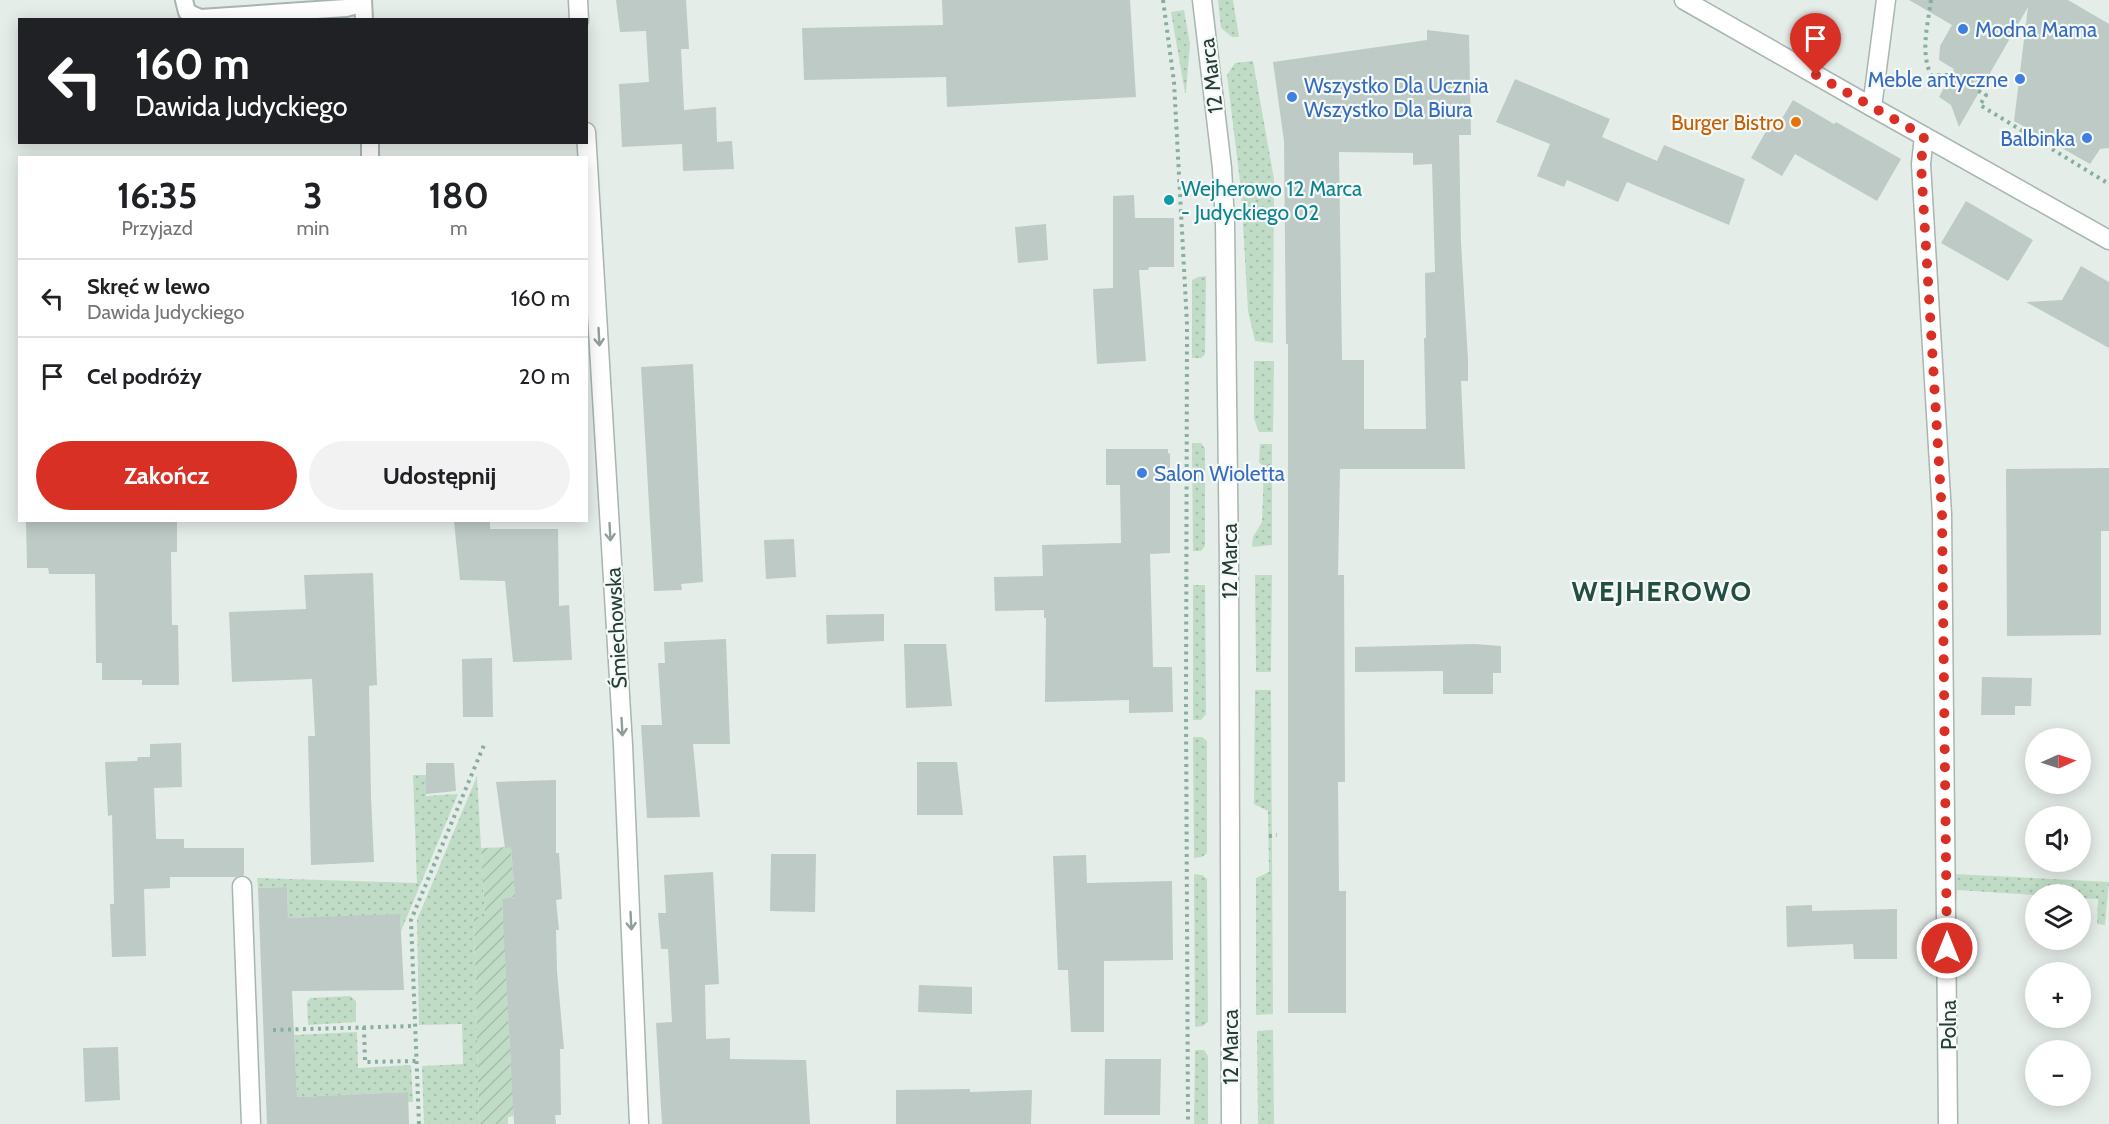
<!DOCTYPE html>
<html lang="pl">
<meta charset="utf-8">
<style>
:root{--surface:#fff;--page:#f2f2f2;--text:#202124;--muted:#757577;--line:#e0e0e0;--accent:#d93025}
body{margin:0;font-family:Cabin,sans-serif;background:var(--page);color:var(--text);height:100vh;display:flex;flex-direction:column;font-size:22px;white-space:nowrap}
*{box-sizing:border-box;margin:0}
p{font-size:20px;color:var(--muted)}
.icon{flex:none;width:33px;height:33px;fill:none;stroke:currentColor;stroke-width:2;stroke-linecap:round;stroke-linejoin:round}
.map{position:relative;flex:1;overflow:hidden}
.panel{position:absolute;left:18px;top:156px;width:570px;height:366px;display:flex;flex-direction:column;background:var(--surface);border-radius:0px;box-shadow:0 3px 15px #0003}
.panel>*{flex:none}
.hud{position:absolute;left:18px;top:18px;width:570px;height:126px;border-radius:0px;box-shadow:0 3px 15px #0003;background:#202124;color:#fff;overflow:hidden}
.needle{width:39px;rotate:87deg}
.fabs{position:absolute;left:2025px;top:728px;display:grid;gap:12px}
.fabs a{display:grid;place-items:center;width:66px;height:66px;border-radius:50%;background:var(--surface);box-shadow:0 3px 15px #0003;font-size:30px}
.pin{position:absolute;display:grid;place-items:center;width:51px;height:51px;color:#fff;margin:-62px -26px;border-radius:50% 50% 50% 0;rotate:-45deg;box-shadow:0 0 6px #0007}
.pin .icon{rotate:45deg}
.me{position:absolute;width:66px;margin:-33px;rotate:0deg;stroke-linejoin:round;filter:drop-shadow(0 0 4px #0008)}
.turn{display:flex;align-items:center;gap:21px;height:126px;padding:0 18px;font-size:27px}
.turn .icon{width:78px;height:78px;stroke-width:2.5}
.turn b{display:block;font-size:42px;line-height:51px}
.eta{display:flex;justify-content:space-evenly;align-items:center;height:102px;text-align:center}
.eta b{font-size:36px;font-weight:700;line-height:42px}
.action{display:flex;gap:12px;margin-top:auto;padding:12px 18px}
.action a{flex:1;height:69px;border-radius:36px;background:var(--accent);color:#fff;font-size:24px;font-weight:700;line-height:69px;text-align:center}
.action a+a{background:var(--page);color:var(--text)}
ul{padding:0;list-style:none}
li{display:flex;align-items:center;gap:18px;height:78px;padding:0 18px;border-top:2px solid var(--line)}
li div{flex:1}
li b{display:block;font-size:22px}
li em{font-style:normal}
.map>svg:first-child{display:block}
.grass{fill:url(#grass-dots)}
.garden{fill:url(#garden-furrows)}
.building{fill:#bdcac5;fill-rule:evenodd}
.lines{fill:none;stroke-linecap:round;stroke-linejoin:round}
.service-casing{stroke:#a8b5b0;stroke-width:20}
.minor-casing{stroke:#a8b5b0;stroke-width:21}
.tertiary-casing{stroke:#a8b5b0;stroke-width:21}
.path{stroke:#88aea0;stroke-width:4;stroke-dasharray:3 4.5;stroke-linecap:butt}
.service{stroke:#fff;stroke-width:16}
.minor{stroke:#fff;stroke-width:18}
.tertiary{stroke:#fff;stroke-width:18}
.oneway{stroke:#929e9a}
.route{stroke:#d93025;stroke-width:10;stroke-dasharray:0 18}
.shop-dot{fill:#3f7fe0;stroke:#f5f9f7;stroke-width:2}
.food-dot{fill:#e8710a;stroke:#f5f9f7;stroke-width:2}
.culture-dot{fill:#0f9aa8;stroke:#f5f9f7;stroke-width:2}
.labels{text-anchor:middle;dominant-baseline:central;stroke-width:4.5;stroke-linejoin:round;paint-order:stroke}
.shop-label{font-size:21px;fill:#366cbe;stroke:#f5f9f7;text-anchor:start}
.street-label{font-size:21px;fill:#253d36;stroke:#f5f9f7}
.food-label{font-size:21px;fill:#c56008;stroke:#f5f9f7;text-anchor:end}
.culture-label{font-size:21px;fill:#0d838f;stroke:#f5f9f7;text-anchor:start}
.district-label{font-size:27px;font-weight:bold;letter-spacing:1.5px;fill:#234e41;stroke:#f5f9f7}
</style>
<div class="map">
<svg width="2109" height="1124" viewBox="0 0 2109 1124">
<defs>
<pattern id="grass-dots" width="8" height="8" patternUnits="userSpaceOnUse" patternTransform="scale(1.5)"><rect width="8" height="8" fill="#c0dcc6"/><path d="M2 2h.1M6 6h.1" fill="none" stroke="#a5beab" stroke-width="1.8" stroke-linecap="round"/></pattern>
<pattern id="garden-furrows" width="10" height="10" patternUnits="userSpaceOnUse" patternTransform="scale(1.5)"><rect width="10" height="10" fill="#c0dcc6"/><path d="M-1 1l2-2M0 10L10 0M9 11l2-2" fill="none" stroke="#a5beab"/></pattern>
</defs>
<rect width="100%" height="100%" fill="#e5ede9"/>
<path class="grass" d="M 1218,0 L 1233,0 L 1239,37 L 1232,37 L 1221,28 Z
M 1184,10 L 1190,44 L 1186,92 L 1185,93 L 1171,12 Z
M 1253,61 L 1274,179 L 1273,343 L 1255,341 L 1248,311 L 1241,190 L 1227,75 L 1235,63 Z
M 1206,276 L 1205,354 L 1201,358 L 1192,358 L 1192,280 L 1198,277 Z
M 1254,361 L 1274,361 L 1273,432 L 1259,432 L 1254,419 Z
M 1192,443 L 1201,443 L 1205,449 L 1205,546 L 1201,551 L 1193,551 Z
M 1260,444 L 1272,444 L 1272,545 L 1252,547 L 1253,537 L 1262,522 L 1264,467 L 1259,462 Z
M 1255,575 L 1272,575 L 1271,672 L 1256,672 Z
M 1193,585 L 1205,585 L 1206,707 L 1206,714 L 1201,720 L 1193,720 Z
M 1255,690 L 1271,690 L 1273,1014 L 1256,1015 L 1256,878 L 1269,872 L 1268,811 L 1254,804 Z
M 1193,737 L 1202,737 L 1207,741 L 1207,853 L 1202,857 L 1194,858 Z
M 413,775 L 426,775 L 426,796 L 458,794 L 401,931 L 400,915 L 288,918 L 287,887 L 258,888 L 257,878 L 417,883 Z
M 477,776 L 485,917 L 474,918 L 479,1124 L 424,1124 L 422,1066 L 463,1064 L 462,1024 L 419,1025 L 417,920 Z
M 1194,874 L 1202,875 L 1207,879 L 1208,1022 L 1203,1026 L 1195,1027 Z
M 1955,874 L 2109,882 L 2105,925 L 2097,924 L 2098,899 L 2081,898 L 2080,894 L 2035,895 L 1957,890 L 1955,916 Z
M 350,996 L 356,1001 L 356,1022 L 308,1025 L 307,1002 L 310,998 Z
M 1273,1030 L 1274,1124 L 1258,1124 L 1257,1031 Z
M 357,1032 L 358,1068 L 411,1065 L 413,1102 L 408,1102 L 407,1092 L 297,1097 L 294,1035 Z
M 1195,1050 L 1204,1050 L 1208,1056 L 1208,1124 L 1194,1124 Z"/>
<path class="garden" d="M 511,847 L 515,897 L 502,899 L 503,921 L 510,921 L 505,948 L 511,1070 L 519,1097 L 513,1098 L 513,1116 L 508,1117 L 508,1124 L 479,1124 L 474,917 L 485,917 L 481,848 Z"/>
<path class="building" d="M 616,0 L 686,0 L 689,49 L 681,49 L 684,110 L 716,107 L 717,142 L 732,141 L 734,169 L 683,171 L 682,144 L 622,147 L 619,84 L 649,82 L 646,31 L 620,32 Z
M 942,0 L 1130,0 L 1136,97 L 947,107 L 946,77 L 804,80 L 802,28 L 943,25 Z
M 1909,0 L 2068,0 L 2109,24 L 2109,148 L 2100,149 L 2090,164 L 2014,121 L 2028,7 L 1959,127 L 1951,105 L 1939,97 L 1954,69 L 1939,60 L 1940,46 L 1952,25 Z
M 1427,30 L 1469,35 L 1471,135 L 1459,135 L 1461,242 L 1468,360 L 1468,381 L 1461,381 L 1465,469 L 1340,469 L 1338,575 L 1344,575 L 1345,782 L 1338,782 L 1339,891 L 1346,891 L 1346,1013 L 1288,1013 L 1288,344 L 1286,344 L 1284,141 L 1273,62 L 1427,40 ZM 1339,152 L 1413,153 L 1413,165 L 1432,164 L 1435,272 L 1425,273 L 1426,338 L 1424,338 L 1426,429 L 1364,429 L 1364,360 L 1342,360 Z
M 1515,79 L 1610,119 L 1602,137 L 1657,161 L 1664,145 L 1745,179 L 1729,225 L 1627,182 L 1618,202 L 1567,180 L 1564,187 L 1537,176 L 1550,144 L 1496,122 Z
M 1793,100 L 1834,124 L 1836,122 L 1901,159 L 1877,201 L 1795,154 L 1782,176 L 1751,158 L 1769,126 L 1775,130 Z
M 1134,195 L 1135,218 L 1174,218 L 1174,267 L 1149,267 L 1148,270 L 1139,270 L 1146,361 L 1097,364 L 1093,289 L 1113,288 L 1113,196 Z
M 1966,201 L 2033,240 L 2008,281 L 1941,243 Z
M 1046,224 L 1048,260 L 1018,263 L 1015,227 Z
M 2081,266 L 2109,282 L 2109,348 L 2026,302 L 2062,300 Z
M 693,364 L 703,582 L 681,584 L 682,590 L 654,591 L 641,367 Z
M 1106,449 L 1168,449 L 1168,453 L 1170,454 L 1170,553 L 1150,554 L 1153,667 L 1172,667 L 1173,712 L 1129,713 L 1129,700 L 1045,702 L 1046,618 L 1044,618 L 1044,610 L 995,611 L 994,577 L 1043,576 L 1042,545 L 1121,543 L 1120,485 L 1106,485 Z
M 2109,468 L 2109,531 L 2101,531 L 2101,635 L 2007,636 L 2006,469 Z
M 26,520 L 177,520 L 177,552 L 171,552 L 172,625 L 178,625 L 179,685 L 142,685 L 142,680 L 102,680 L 102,663 L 96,663 L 95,574 L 49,574 L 48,568 L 27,568 Z
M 490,520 L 490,529 L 558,529 L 559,606 L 569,605 L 572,660 L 513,662 L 505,581 L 460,580 L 454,522 Z
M 794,539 L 796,577 L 766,579 L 764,540 Z
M 373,573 L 377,685 L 369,686 L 371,797 L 374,862 L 311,865 L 308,736 L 315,736 L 312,679 L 232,682 L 229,612 L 306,609 L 304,575 Z
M 884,614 L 884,641 L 827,644 L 826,615 Z
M 726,639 L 730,744 L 693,744 L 700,817 L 647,818 L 641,725 L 662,725 L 658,663 L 665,663 L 664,642 Z
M 904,644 L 946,644 L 952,706 L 906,708 Z
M 1475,644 L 1501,646 L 1501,673 L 1493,673 L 1493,694 L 1443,694 L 1443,671 L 1355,672 L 1355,647 Z
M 492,658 L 493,717 L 463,717 L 462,659 Z
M 1982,677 L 2032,678 L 2031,706 L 2015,706 L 2015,715 L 1981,715 Z
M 181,743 L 182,787 L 154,788 L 156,839 L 184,839 L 184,848 L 244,848 L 244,875 L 235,877 L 170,877 L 170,888 L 144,889 L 146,956 L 112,957 L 110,904 L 114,904 L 112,815 L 108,816 L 105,762 L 137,761 L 138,757 L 150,757 L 150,744 Z
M 917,762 L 957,762 L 963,815 L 917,815 Z
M 426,763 L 454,763 L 456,791 L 426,794 Z
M 556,780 L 556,853 L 559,853 L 562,899 L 556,900 L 559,930 L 556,930 L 557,971 L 564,1049 L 560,1049 L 561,1115 L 555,1115 L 556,1124 L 514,1124 L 502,899 L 515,897 L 511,847 L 505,848 L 496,782 Z
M 771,854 L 816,854 L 815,912 L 770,911 Z
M 1086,855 L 1087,883 L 1172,881 L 1173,960 L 1104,961 L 1104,1032 L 1071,1032 L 1068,970 L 1058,970 L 1053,856 Z
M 713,872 L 719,984 L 705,985 L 706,1039 L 730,1038 L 730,1059 L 806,1060 L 810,1124 L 662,1124 L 656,1023 L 672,1022 L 668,949 L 661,949 L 658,913 L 666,913 L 664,875 Z
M 287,887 L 288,918 L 400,914 L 404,990 L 292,991 L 297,1097 L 408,1092 L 409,1124 L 267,1124 L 258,888 Z
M 1812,905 L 1812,911 L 1897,909 L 1897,959 L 1854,959 L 1853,944 L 1787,947 L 1786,906 Z
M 919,985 L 972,987 L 972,1014 L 918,1012 Z
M 118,1047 L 120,1100 L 85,1102 L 83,1048 Z
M 1105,1059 L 1161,1059 L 1160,1115 L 1104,1115 Z
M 970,1089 L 970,1092 L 1032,1090 L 1031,1124 L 896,1124 L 896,1090 Z"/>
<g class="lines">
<g class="service-casing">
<path id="service" d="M 184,0 L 187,12 L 200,18 L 346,8 L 357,5 L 361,0
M 363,0 L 364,20
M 370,142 L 370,158"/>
</g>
<g class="minor-casing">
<path id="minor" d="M 578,0 L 579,20
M 1872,107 L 2109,240
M 586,132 L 623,745 L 639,1124
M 1924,136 L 1921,164 L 1942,514 L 1948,1124
M 242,886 L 251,1124"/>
</g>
<g class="tertiary-casing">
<path id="tertiary" d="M 1202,0 L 1222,168 L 1225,222 L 1229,568 L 1231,1124
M 1684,0 L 1872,107 L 1886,0"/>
</g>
<path class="path" d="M 1163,0 L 1174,82 L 1187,324 L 1186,711 L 1188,1124
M 1931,0 C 1928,24 1920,52 1931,75 L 1950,75 L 1986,95 L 1980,105 L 2109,184
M 1269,836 L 1277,835
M 364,1027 L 365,1062 L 416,1061
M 273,1030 L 415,1026
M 419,1124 L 411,920 L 484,745"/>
<use href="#service" class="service"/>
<use href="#minor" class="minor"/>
<use href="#tertiary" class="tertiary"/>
</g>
<defs><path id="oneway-shaft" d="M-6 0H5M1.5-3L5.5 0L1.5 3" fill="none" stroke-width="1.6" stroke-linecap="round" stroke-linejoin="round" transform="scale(1.5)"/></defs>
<g class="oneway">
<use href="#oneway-shaft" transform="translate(599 337) rotate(87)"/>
<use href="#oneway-shaft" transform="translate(610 532) rotate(87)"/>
<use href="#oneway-shaft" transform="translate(622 727) rotate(87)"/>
<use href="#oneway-shaft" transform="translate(631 921) rotate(87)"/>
</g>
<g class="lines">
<path class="route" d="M 1816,75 L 1924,136 L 1921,164 L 1942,514 L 1947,948"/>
</g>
<g class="shop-dot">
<circle cx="1963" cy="29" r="6"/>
<circle cx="2020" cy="79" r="6"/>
<circle cx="1292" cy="97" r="6"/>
<circle cx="2087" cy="138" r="6"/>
<circle cx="1142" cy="473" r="6"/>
</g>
<circle class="food-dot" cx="1796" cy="122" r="6"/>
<circle class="culture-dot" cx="1169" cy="200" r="6"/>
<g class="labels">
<g class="shop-label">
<text x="1975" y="29">Modna Mama</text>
<text x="2008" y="79" text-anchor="end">Meble antyczne</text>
<text x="1304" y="85">Wszystko Dla Ucznia<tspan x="1304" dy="24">Wszystko Dla Biura</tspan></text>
<text x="2075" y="138" text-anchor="end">Balbinka</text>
<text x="1154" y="473">Salon Wioletta</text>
</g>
<g class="street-label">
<text transform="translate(1211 76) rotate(-97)">12 Marca</text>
<text transform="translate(1229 561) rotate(-90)">12 Marca</text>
<text transform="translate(616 628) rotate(-93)">Śmiechowska</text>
<text transform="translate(1948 1025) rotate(-90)">Polna</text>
<text transform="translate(1230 1047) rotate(-90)">12 Marca</text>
</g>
<g class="food-label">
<text x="1784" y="122">Burger Bistro</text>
</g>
<g class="culture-label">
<text x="1181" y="188">Wejherowo 12 Marca<tspan x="1181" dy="24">- Judyckiego 02</tspan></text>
</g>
<g class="district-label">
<text x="1662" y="591">WEJHEROWO</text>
</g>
</g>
</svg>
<div class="fabs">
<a><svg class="needle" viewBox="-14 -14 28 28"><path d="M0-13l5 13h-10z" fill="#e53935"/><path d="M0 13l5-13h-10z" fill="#757577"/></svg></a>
<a><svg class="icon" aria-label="sound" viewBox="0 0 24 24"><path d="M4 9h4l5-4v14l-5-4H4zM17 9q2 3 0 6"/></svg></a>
<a><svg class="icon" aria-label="layers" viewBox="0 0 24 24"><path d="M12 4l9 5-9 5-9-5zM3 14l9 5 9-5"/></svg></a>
<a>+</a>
<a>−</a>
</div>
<div class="pin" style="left:1816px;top:75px;background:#d93025"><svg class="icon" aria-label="arrive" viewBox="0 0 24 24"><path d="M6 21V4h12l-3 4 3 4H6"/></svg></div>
<svg class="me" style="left:1947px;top:948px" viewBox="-20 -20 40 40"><circle r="17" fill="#d93025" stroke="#fff" stroke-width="3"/><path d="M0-11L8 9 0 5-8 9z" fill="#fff"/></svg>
<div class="hud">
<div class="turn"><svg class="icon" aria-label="left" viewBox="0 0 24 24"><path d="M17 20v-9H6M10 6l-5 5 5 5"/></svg><div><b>160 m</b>Dawida Judyckiego</div></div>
</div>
<section class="panel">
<div class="eta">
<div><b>16:35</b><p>Przyjazd</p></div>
<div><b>3</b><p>min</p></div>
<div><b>180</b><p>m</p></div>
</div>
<ul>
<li><svg class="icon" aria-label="left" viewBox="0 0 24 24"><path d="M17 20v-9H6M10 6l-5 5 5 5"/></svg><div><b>Skręć w lewo</b><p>Dawida Judyckiego</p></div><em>160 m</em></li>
<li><svg class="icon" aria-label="arrive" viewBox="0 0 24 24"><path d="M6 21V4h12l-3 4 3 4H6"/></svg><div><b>Cel podróży</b></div><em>20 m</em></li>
</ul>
<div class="action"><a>Zakończ</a><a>Udostępnij</a></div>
</section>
</div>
